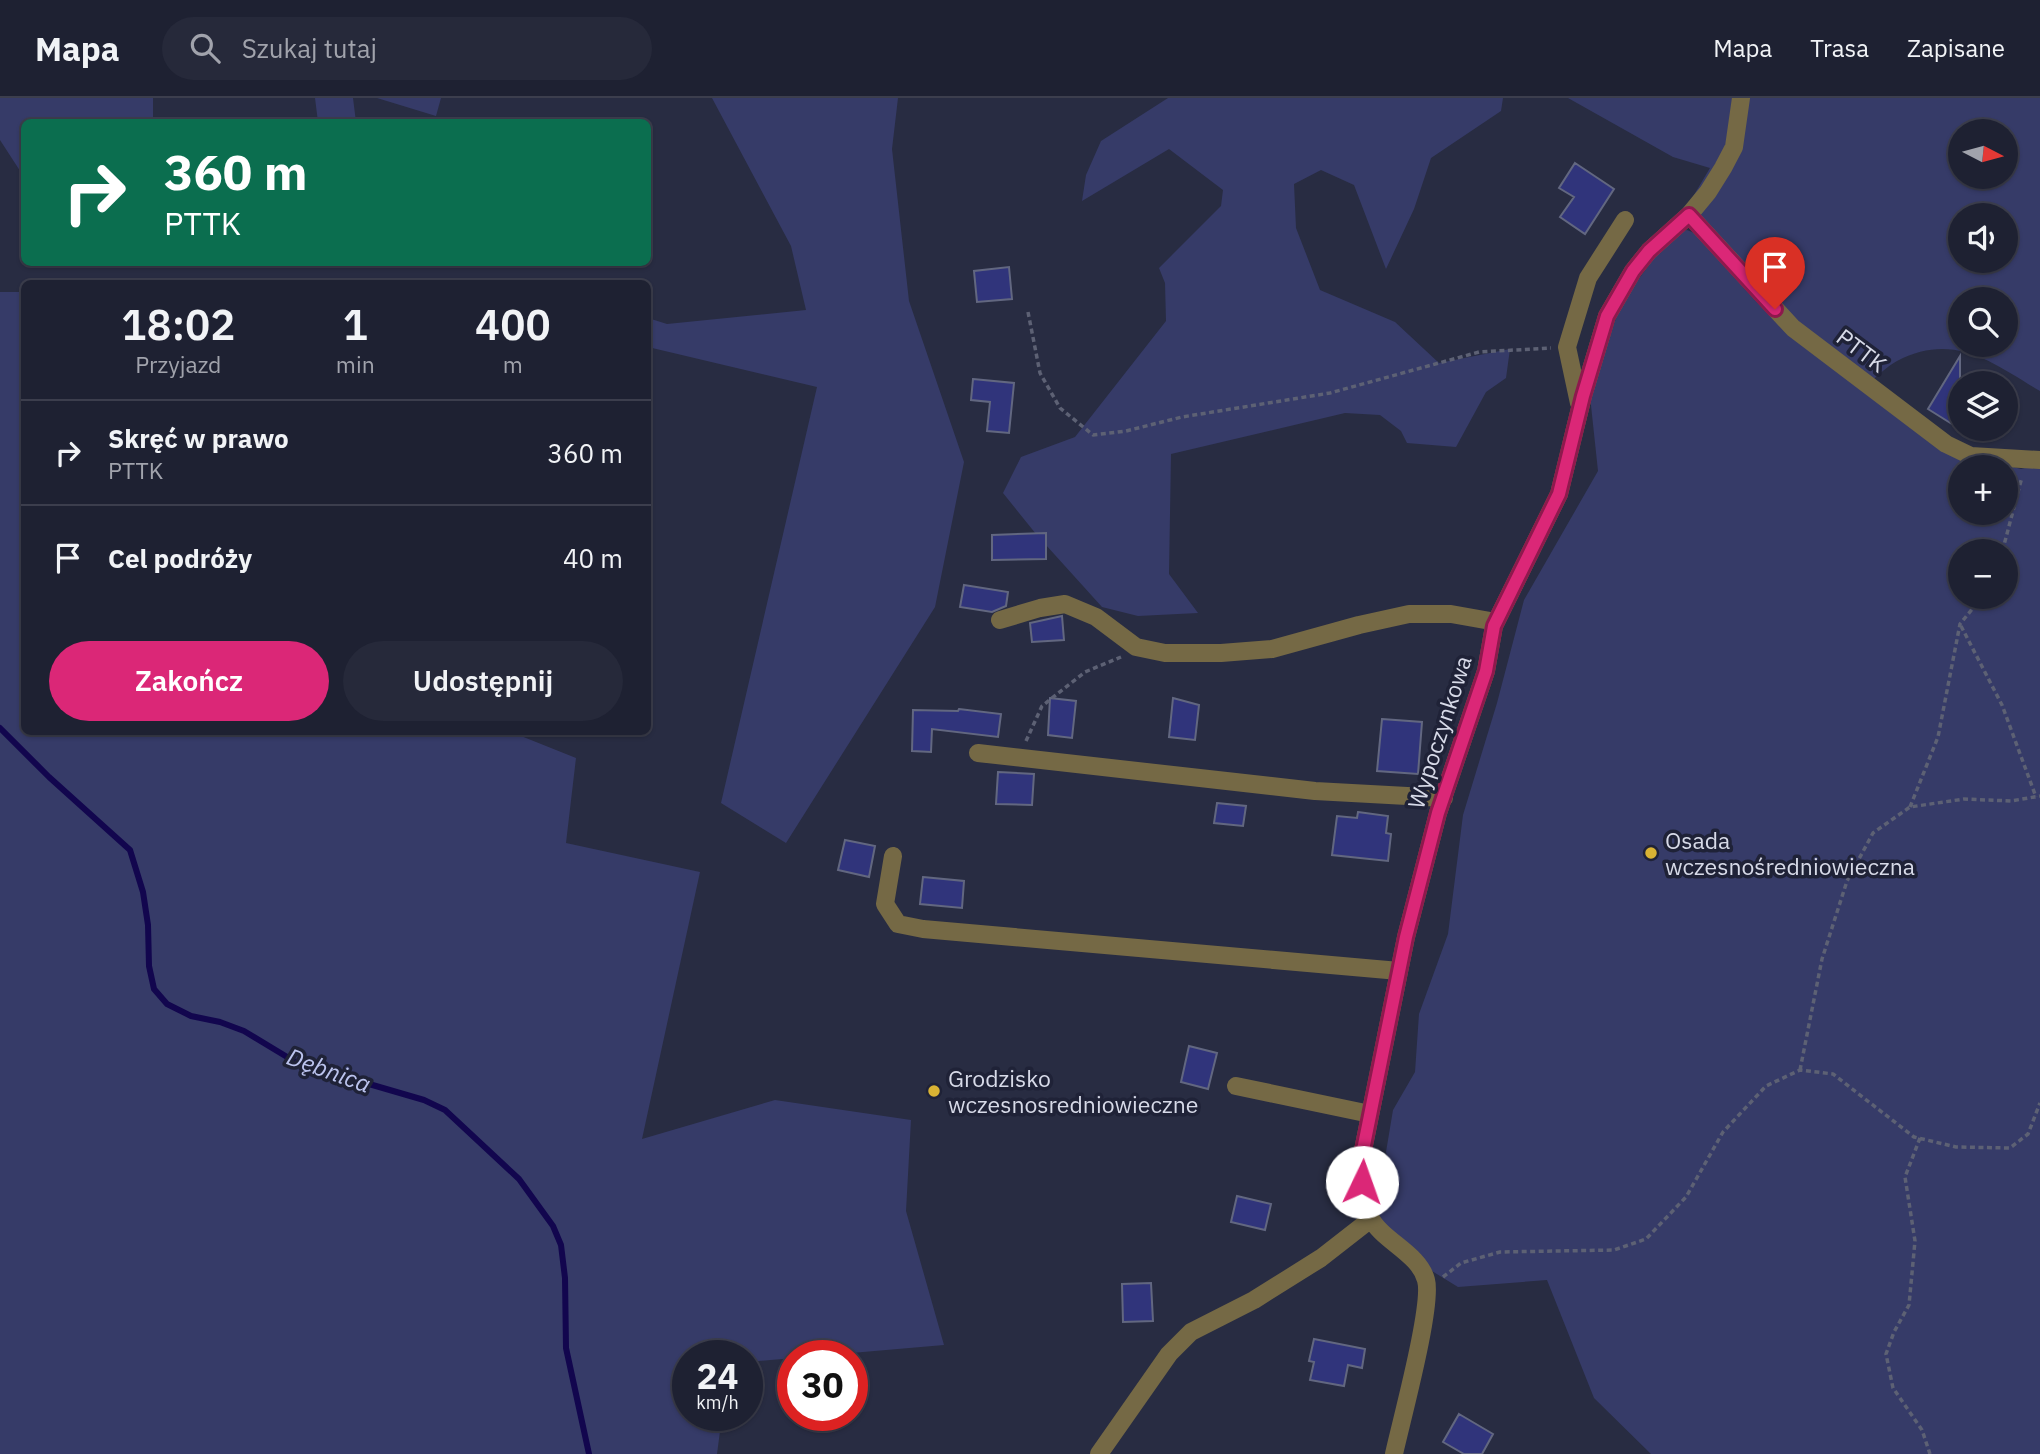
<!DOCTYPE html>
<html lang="pl">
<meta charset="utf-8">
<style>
:root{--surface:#1e2132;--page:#26293a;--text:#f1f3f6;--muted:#a1a3ac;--line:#3c3e4d;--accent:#db2777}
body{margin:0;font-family:"IBM Plex Sans",sans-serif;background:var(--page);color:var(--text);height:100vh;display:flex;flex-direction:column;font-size:26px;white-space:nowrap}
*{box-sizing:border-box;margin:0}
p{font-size:23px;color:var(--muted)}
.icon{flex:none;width:38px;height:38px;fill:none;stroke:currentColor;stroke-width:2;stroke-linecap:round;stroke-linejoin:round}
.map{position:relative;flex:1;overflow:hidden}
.side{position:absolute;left:21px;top:182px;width:630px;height:455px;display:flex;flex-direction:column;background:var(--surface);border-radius:10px;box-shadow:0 2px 5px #0004,0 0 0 2px var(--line)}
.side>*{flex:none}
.top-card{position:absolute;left:21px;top:21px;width:630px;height:147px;border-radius:10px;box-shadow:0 2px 5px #0004,0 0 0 2px var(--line);background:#0b6e4f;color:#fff;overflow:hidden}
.needle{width:46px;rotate:96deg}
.controls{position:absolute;left:1948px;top:21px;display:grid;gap:14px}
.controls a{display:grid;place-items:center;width:70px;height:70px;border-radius:50%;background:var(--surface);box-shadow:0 2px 5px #0004,0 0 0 2px var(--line);font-size:35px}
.speed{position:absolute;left:672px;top:1242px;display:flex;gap:14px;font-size:35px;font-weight:700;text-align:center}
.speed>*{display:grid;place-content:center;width:91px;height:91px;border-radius:50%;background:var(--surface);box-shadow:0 2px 5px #0004,0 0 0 2px var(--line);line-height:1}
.speed small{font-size:18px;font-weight:400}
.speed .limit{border:10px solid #d22;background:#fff;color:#111}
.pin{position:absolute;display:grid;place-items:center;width:60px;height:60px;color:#fff;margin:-72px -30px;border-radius:50% 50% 50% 0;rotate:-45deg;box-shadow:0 0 7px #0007}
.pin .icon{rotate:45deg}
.me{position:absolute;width:77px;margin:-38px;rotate:3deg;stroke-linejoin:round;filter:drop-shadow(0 0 5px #0008)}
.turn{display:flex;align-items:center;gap:24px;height:147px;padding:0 28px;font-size:32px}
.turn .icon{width:91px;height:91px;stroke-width:2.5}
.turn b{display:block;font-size:49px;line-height:60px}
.eta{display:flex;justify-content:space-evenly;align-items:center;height:119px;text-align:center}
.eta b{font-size:42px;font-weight:600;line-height:49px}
.cta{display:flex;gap:14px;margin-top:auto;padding:14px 28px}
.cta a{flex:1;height:80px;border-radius:42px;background:var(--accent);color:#fff;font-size:28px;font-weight:600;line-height:80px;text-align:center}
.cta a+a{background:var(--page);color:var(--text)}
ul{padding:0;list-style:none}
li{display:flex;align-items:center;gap:21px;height:105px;padding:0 28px;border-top:2px solid var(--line)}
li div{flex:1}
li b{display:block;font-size:26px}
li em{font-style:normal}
header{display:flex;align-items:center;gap:42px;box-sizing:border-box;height:98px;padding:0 35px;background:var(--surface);border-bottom:2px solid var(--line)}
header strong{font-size:33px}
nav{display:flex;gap:38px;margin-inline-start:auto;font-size:24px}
.search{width:490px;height:63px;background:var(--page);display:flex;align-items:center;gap:18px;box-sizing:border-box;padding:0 24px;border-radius:38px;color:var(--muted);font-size:26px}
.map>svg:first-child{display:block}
.green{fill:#363b68;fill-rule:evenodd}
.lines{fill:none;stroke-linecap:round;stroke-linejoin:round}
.stream{stroke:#12064e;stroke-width:6}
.building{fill:#30347b;stroke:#626780;stroke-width:2}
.path{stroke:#5d6174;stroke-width:3.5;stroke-dasharray:5 3.5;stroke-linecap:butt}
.minor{stroke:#756945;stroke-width:18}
.route-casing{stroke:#8e194d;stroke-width:18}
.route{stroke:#db2777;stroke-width:12}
.poi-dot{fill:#d9b334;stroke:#1f2237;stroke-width:2.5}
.labels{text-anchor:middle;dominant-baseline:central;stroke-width:7;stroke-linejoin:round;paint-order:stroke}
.street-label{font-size:23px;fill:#d7dae8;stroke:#1f2237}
.poi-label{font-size:23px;fill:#d7dae8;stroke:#1f2237;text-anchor:start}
.water-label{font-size:24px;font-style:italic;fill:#bbc3ed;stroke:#1f2237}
</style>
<header>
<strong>Mapa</strong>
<div class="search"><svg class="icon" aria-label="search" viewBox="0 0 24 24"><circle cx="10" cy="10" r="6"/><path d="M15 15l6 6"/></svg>Szukaj tutaj</div>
<nav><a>Mapa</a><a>Trasa</a><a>Zapisane</a></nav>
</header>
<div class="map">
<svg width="2040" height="1356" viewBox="0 0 2040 1356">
<rect width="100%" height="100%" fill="#282c42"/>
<path class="green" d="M 0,0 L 153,0 L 153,24 L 24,24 L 24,79 L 0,42 Z
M 315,0 L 353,0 L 356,24 L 318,24 Z
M 377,0 L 441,0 L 436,18 Z
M 712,0 L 898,0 L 892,51 L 909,203 L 964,364 L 935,509 L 786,745 L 721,705 L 817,289 L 648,249 L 648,220 L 667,226 L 806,212 L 791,148 Z
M 1168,0 L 1503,0 L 1501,13 L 1431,60 L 1414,111 L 1386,171 L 1354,87 L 1321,72 L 1294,86 L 1296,130 L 1320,192 L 1395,224 L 1439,265 L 1510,251 L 1506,280 L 1486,294 L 1456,349 L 1407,345 L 1401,333 L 1380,317 L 1345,315 L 1171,356 L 1169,476 L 1198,515 L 1138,518 L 1102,509 L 1036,436 L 1003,395 L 1021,359 L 1075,339 L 1166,223 L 1165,185 L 1159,170 L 1221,108 L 1223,92 L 1169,51 L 1082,103 L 1086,77 L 1101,43 Z
M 1568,0 L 2040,0 L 2040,293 C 1993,265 1954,233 1897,263 C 1887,268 1877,279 1867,286 L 1813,246 L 1688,107 L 1710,70 L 1673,59 ZM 1960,33 L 2006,33 L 2006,79 L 1960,79 ZM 1960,117 L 2006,117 L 2006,163 L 1960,163 ZM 1960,201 L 2006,201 L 2006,247 L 1960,247 Z
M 1687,132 L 1699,137 L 1940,351 L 2021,371 L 2040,366 L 2040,1356 L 1651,1356 L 1594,1300 L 1547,1182 L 1458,1189 L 1414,1162 L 1392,1143 L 1375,1110 L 1395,1085 L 1386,1054 L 1393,1012 L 1415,974 L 1419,916 L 1448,836 L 1463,717 L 1497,605 L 1524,502 L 1598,373 L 1590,298 L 1621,205 L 1663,148 L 1679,134 ZM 1960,369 L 2006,369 L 2006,415 L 1960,415 ZM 1960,453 L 2006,453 L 2006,499 L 1960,499 Z
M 0,194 L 24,194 L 24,634 L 511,634 L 576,660 L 566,745 L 700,774 L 642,1041 L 775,1002 L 911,1022 L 906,1113 L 944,1247 L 747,1264 L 747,1258 L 688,1258 L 688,1318 L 722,1318 L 717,1356 L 0,1356 Z"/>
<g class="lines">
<path class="stream" d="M 0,630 L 49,679 L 130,752 L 143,794 L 148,827 L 149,868 L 154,891 L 167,906 L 191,918 L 220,924 L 244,933 L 297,965 L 424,1002 L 445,1012 L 519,1081 L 553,1128 L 561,1147 L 565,1180 L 566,1250 L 589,1356"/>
</g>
<path class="building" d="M 1575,65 L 1614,91 L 1585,136 L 1560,119 L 1574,99 L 1559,90 Z
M 1009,169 L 1012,201 L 977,204 L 974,173 Z
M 1960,258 L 1960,331 L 1928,311 Z
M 973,281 L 1014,285 L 1009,335 L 987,333 L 990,304 L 971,302 Z
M 1046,435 L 1046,461 L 992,462 L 992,437 Z
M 964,487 L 1008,494 L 1006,508 L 992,514 L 960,509 Z
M 1062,518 L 1064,542 L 1032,544 L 1030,525 Z
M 1050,600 L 1076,603 L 1072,640 L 1048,637 Z
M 1173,600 L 1199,607 L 1195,642 L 1169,639 Z
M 959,611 L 1001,616 L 998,639 L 932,631 L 931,654 L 912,653 L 913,612 L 958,613 Z
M 1382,621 L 1422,624 L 1418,676 L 1377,673 Z
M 998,674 L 1034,676 L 1032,707 L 996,706 Z
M 1217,705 L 1246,708 L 1243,728 L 1214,725 Z
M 1358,714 L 1388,718 L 1386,735 L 1391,736 L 1388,763 L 1332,757 L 1337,718 L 1357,720 Z
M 845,742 L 875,748 L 869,779 L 838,772 Z
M 923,779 L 964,783 L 962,810 L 920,806 Z
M 1189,948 L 1217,955 L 1208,991 L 1181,984 Z
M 1237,1098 L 1271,1106 L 1265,1132 L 1231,1124 Z
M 1151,1185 L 1153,1223 L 1123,1224 L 1122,1186 Z
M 1314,1241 L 1365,1251 L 1362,1270 L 1348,1267 L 1344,1288 L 1310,1282 L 1314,1264 L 1309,1263 Z
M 1459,1316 L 1493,1336 L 1482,1356 L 1464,1356 L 1443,1344 Z"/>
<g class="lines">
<path class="path" d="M 1028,214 L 1040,275 L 1060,310 L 1093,337 L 1126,333 L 1182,319 L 1330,295 L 1479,254 L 1551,250
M 2005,453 L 2004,447 L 2022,379
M 2006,455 L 2006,468
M 1961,528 L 2002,607 L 2036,699
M 1026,643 L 1042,608 L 1085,574 L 1121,559
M 1910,709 L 1938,639 L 1960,526 L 1982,499
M 1800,972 L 1822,861 L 1847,783 L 1873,735 L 1910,709 L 1964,701 L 2011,703 L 2040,698
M 1920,1040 L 1905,1079 L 1915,1143 L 1909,1207 L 1894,1234 L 1886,1256 L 1893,1290 L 1922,1332 L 1930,1356
M 1443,1179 L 1461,1165 L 1500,1154 L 1614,1152 L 1646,1141 L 1686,1099 L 1723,1034 L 1766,988 L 1800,972 L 1833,976 L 1914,1039 L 1956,1049 L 2010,1050 L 2028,1036 L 2040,1005"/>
<path class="minor" d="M 1689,117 L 1793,230 L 1946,346 L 1971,358 L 2040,362
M 1579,305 L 1567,249 L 1588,180 L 1625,122
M 1000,522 L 1040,510 L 1065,506 L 1096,519 L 1136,549 L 1165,555 L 1221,555 L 1272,551 L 1359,527 L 1409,516 L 1451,516 L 1496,524
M 978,655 L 1315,693 L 1444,700
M 893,758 L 885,806 L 898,826 L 923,831 L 1399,873
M 1236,988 L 1370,1016
M 1099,1356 L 1169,1256 L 1191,1234 L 1254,1202 L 1321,1160 L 1371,1121
M 1394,1356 C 1401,1324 1433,1207 1426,1182 C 1419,1155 1382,1143 1370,1119 C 1361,1103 1362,1085 1360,1067 L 1406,839 L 1438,715 L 1486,573 L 1494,528 L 1559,396 L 1583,298 L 1607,218 L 1633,173 L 1649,153 L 1689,117 L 1708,94 L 1723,70 L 1734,49 L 1741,0"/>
</g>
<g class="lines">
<g class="route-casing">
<path id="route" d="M 1362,1084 L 1360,1067 L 1406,839 L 1438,715 L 1486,573 L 1494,528 L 1559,396 L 1583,298 L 1607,218 L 1633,173 L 1649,153 L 1689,117 L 1775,211"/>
</g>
<use href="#route" class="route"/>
</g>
<g class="poi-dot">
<circle cx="1651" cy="755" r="7"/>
<circle cx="934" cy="993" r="7"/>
</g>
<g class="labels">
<g class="street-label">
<text transform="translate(1862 252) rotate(37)">PTTK</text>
<text transform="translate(1439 634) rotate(-72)">Wypoczynkowa</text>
</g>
<g class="poi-label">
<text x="1665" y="742">Osada<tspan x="1665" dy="26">wczesnośredniowieczna</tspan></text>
<text x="948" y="980">Grodzisko<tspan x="948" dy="26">wczesnosredniowieczne</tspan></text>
</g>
<g class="water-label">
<text transform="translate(329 972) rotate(20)">Dębnica</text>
</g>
</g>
</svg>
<div class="controls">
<a><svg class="needle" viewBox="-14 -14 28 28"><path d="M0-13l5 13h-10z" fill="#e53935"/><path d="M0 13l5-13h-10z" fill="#a1a3ac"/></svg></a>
<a><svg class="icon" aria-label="sound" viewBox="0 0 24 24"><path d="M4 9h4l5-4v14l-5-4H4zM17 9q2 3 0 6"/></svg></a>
<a><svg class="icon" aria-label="search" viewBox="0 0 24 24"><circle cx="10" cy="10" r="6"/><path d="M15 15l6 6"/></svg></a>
<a><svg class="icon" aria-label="layers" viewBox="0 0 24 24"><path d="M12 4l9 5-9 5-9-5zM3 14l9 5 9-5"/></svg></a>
<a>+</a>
<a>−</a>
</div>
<div class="speed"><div>24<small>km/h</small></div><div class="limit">30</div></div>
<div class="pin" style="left:1775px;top:211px;background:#d93025"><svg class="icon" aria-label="arrive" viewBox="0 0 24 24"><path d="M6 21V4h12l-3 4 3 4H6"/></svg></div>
<svg class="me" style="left:1362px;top:1084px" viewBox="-20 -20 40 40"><circle r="19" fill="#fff"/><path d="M0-13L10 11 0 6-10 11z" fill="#db2777"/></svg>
<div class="top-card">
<div class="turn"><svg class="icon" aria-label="right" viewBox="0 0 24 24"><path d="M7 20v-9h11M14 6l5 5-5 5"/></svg><div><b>360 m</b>PTTK</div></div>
</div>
<section class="side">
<div class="eta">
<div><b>18:02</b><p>Przyjazd</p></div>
<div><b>1</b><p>min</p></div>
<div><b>400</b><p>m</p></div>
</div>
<ul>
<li><svg class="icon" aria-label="right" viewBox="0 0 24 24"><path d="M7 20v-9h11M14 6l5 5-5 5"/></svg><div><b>Skręć w prawo</b><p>PTTK</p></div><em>360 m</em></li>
<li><svg class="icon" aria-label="arrive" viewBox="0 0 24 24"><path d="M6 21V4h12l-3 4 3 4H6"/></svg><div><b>Cel podróży</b></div><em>40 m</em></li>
</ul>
<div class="cta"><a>Zakończ</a><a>Udostępnij</a></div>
</section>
</div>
